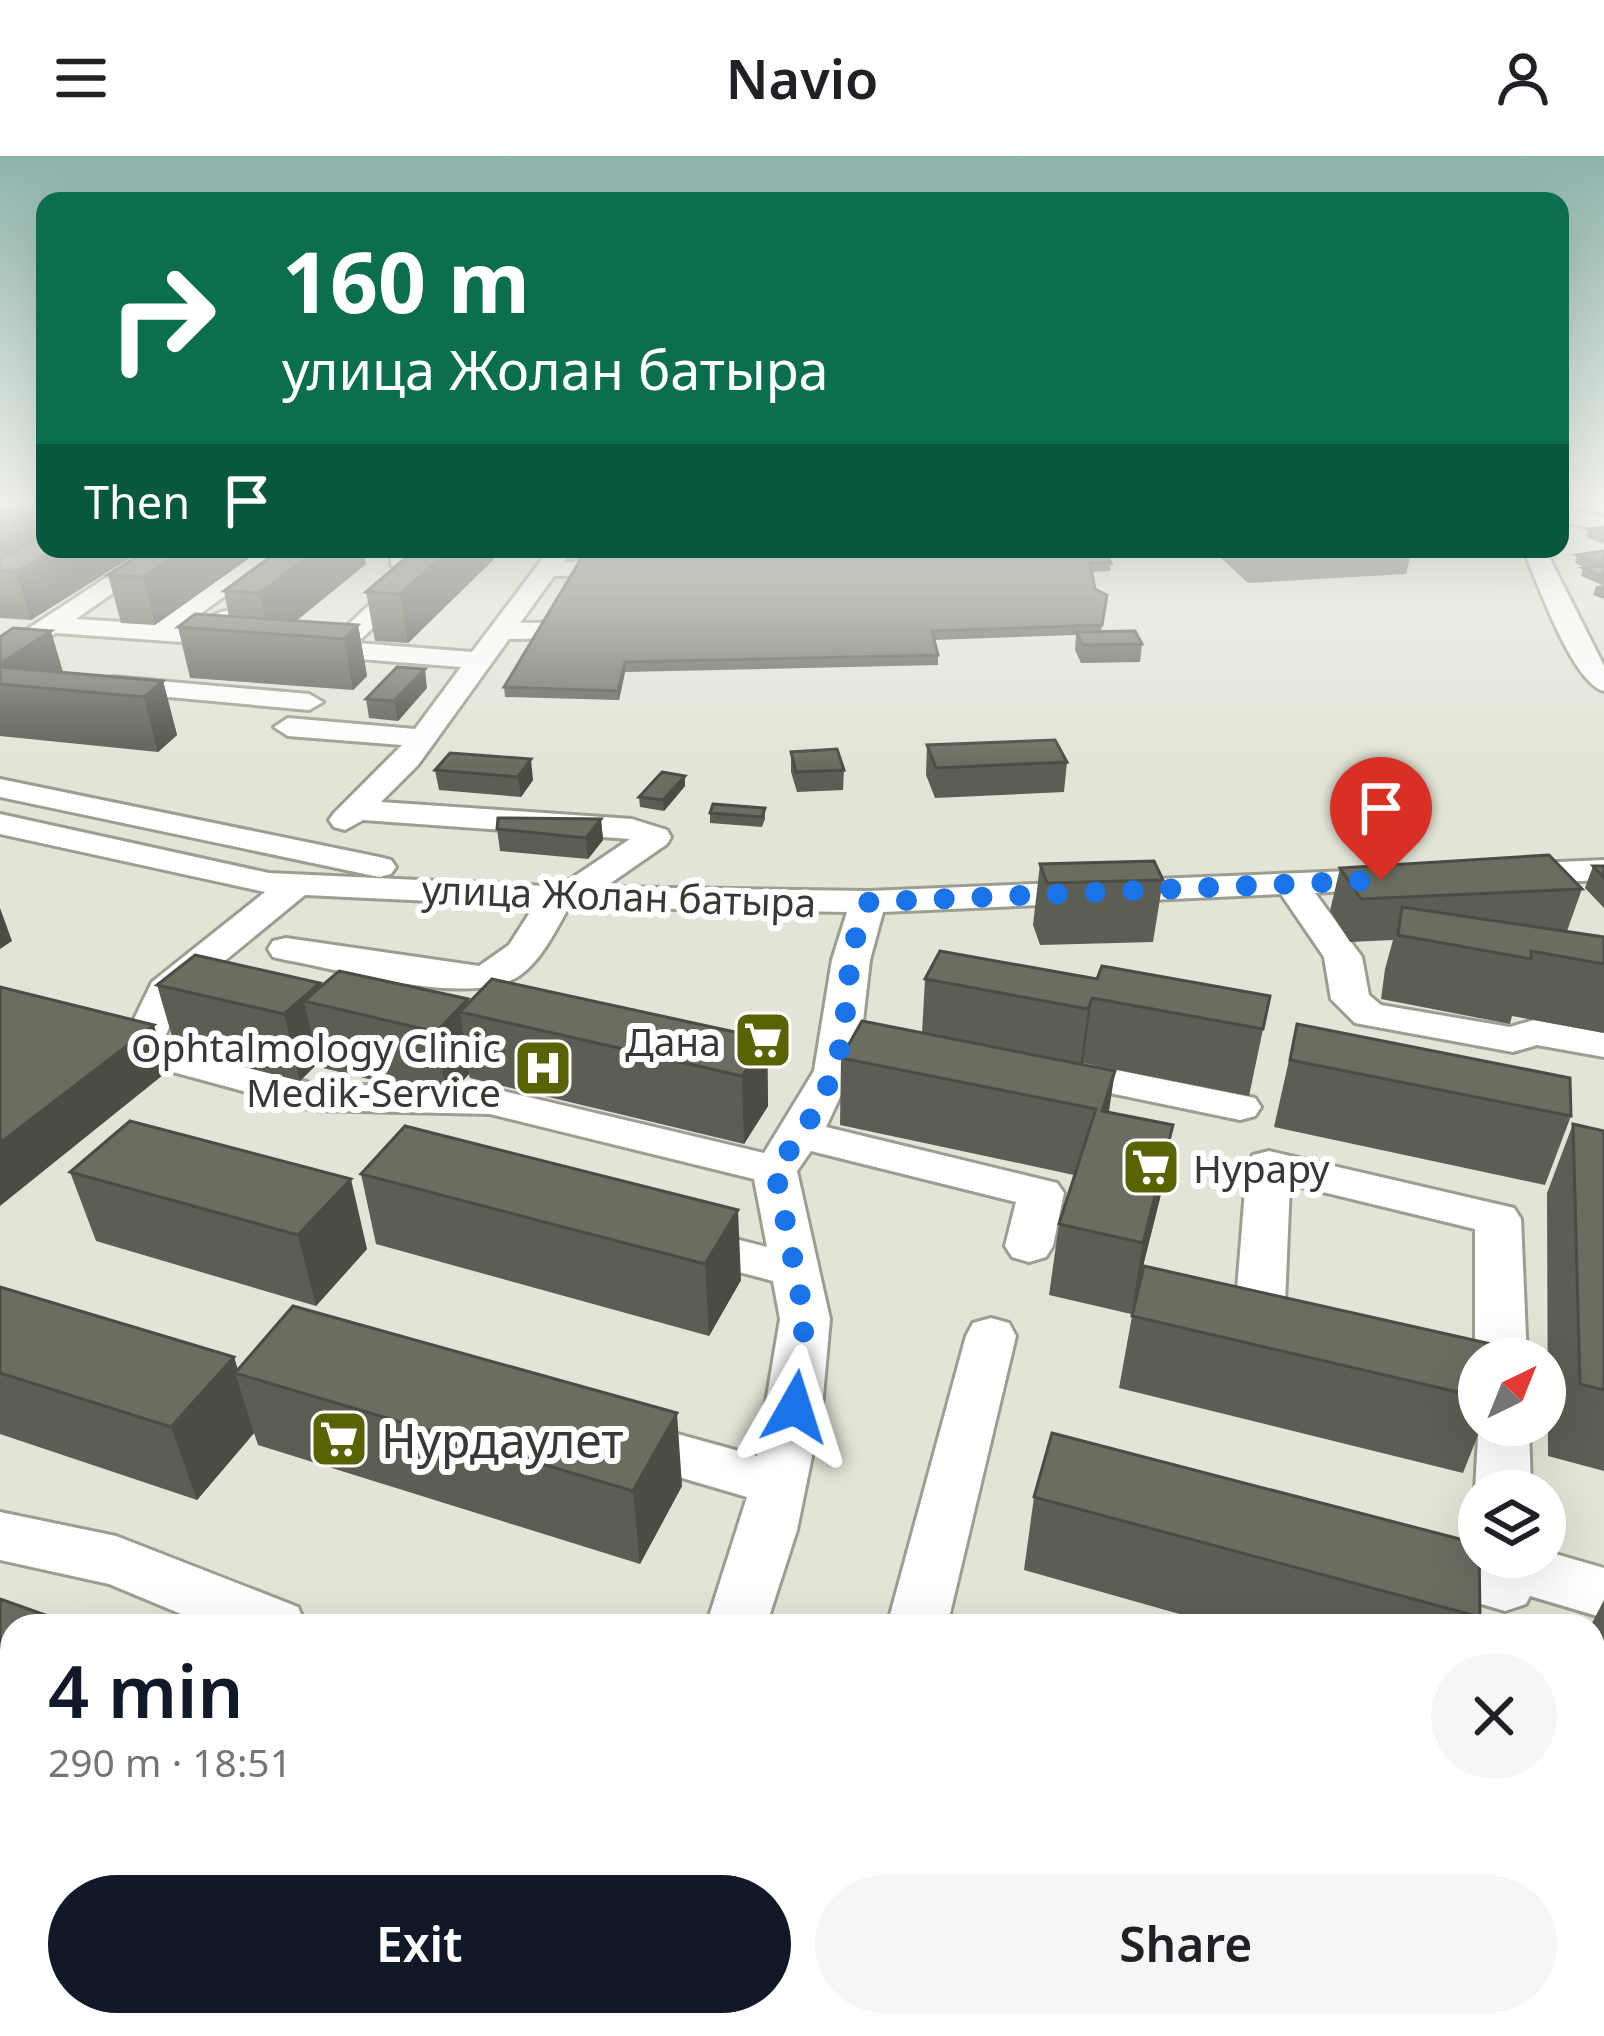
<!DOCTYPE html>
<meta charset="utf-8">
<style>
:root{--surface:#fff;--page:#f6f6f6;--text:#202124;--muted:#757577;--accent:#111827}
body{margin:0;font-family:"Noto Sans",sans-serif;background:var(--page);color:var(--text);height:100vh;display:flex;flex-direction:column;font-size:45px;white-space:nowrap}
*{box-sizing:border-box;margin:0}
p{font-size:39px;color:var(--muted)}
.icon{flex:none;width:66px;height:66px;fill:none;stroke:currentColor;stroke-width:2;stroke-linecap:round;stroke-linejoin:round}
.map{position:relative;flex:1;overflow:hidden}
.details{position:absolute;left:0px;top:1458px;width:1605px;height:423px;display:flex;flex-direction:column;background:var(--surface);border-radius:36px 36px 0 0;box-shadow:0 12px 48px #0002}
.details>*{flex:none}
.banner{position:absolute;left:36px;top:36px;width:1533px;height:366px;border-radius:24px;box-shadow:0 12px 48px #0002;background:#0b6e4f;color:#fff;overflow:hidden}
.needle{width:78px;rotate:43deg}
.fabs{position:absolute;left:1458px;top:1182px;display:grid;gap:24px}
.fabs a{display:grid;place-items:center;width:108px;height:108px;border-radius:50%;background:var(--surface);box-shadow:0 12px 48px #0002;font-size:60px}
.pin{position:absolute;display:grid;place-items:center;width:102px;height:102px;color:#fff;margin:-123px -51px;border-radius:50% 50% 50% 0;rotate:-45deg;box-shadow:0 0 12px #0007}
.pin .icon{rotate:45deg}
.me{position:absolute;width:132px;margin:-66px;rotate:6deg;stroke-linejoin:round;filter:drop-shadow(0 0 9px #0008)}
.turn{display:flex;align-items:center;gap:42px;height:252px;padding:0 48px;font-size:54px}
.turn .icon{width:156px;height:156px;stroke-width:2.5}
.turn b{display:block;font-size:84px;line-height:102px}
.then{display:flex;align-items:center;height:114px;padding:0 48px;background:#0003;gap:24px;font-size:45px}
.round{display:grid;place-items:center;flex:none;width:126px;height:126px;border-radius:63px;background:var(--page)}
.summary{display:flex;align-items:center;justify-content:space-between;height:204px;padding:0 48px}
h1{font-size:72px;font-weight:600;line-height:90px;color:var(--accent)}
.cta{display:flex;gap:24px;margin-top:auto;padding:24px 48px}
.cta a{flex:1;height:138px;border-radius:72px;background:var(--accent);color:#fff;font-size:48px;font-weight:600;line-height:138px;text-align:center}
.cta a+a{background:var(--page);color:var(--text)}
header{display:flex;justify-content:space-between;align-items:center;height:156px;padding:0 48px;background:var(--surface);font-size:54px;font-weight:600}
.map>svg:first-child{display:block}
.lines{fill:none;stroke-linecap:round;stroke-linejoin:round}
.minor-casing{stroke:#9b9e90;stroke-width:6}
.minor{fill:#fff;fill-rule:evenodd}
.wall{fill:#5c5e53}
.shaded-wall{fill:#4b4c44}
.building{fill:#6b6d61;stroke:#4b4c44;stroke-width:3}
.route{stroke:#1a73e8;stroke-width:21;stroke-dasharray:0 37.8}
.labels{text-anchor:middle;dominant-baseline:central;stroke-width:12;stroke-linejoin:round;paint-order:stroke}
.street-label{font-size:39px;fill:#383934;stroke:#fff}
.poi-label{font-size:39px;fill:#383934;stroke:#fff;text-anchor:end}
.near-poi-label{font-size:48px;fill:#383934;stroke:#fff;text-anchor:start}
</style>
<header><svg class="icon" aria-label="menu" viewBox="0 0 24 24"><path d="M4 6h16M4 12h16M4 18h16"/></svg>Navio<svg class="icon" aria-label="person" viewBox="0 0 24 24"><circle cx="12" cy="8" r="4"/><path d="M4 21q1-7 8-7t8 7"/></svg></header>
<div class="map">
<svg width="1604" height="1880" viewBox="0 0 1604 1880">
<rect width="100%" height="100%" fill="#e1e4d6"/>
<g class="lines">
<g class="minor-casing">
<path id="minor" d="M 0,348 L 45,350 L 45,362 L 0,360 Z
M 1560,353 L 1604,361 L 1604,375 L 1560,365 Z
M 150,393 L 176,393 L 76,463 L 153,468 L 258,395 L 319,393 L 323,398 L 312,405 L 274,405 L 183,470 C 204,472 217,449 240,455 L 243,460 L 240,465 L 196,487 L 56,477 L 0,511 L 0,491 Z
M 550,393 L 573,393 L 564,406 L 630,404 L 642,411 L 630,418 L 554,420 L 520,467 L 596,466 L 609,474 L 596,482 L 509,483 L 418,609 L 381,646 L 632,663 L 667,674 L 671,681 L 667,688 L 605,731 L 869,735 L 1396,713 L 1408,716 L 1413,723 L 1408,730 L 1315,737 L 1362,801 L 1369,839 L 1381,849 L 1510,871 L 1534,864 L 1604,877 L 1604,901 L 1537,889 L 1513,896 L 1355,867 L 1331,843 L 1324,801 L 1281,738 L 883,756 L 870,804 L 859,900 L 826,971 L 1057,1027 L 1064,1037 L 1053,1090 L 1046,1101 L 1029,1106 L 1012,1101 L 1005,1090 L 1016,1046 L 811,995 L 797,1015 L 830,1163 L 822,1251 L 797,1374 L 766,1470 L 706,1470 L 747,1341 L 604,1299 L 596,1284 L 604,1269 L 623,1263 L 757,1300 L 780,1163 L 773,1125 L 671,1098 L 664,1087 L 671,1076 L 688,1071 L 767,1091 L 754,1023 L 490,958 L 313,954 L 125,903 L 119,894 L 152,826 L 265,736 L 0,678 L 0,658 L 269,717 L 546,730 L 560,730 L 630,683 L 363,664 L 345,674 L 334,671 L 329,664 L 334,657 L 402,589 L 288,580 L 274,571 L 288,562 L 415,573 L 461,511 L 335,501 L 322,493 L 409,412 L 391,409 L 391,399 L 429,399 L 441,406 L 357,487 L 472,496 ZM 305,739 L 534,750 L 509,789 L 479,810 L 286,782 L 273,785 L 268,793 L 273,801 L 286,804 C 343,814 470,852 519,820 C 542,804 555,775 569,751 L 847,756 L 832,804 L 814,915 L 764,997 L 490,932 L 314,928 L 162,888 L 183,839 Z
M 1523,393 L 1545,393 L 1604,510 L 1604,535 C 1572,527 1537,425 1523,393 Z
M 113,521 L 309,538 L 323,546 L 309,554 L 103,535 L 99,529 Z
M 0,623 L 379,701 L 391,704 L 396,711 L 391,718 L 379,721 L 0,641 Z
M 1604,704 L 1604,724 L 1512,728 L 1500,725 L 1495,718 L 1500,711 L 1512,708 Z
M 1101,911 L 1255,942 L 1261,951 L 1255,960 L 1240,964 L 1105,936 L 1067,951 L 1043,945 L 1037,936 L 1043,927 Z
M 1269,995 L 1514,1052 L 1521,1063 L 1527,1203 L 1479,1203 L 1479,1210 L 1475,1203 L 1475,1073 L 1290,1028 L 1285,1147 L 1309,1153 L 1316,1166 L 1309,1179 L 1291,1184 L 1242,1172 L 1235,1159 L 1247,1009 L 1253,999 Z
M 991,1162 L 1009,1167 L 1016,1180 L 947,1470 L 887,1470 L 966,1180 L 973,1167 Z
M 1479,1262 L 1479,1269 L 1529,1269 L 1531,1335 L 1479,1335 L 1479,1343 L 1475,1335 Z
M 0,1356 L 116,1380 L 298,1451 L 306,1470 L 210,1470 L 109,1428 L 0,1404 Z
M 1425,1383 L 1479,1401 L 1545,1401 L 1545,1395 L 1604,1412 L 1604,1462 L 1530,1440 L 1526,1448 L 1505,1455 L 1404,1425 L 1396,1408 L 1404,1391 Z
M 240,1869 L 316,1869 L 312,1880 L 235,1880 Z
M 570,1869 L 644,1869 L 643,1880 L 567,1880 Z
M 964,1869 L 1048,1869 L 1053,1880 L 965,1880 Z
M 1492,1869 L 1566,1869 L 1568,1880 L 1492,1880 Z"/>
</g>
<use href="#minor" class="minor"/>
</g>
<path class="wall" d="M 0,346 L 38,346 L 43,363 L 36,367 L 45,393 L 144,393 L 31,464 L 0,462 Z
M 1604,371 L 1604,388 L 1586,381 L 1589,373 Z
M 149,393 L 262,393 L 155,469 L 121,467 L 108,419 Z
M 397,393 L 493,393 L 494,403 L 408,487 L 375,485 L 366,436 L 411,397 L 397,396 Z
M 587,393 L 1115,393 L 1114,402 L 1108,402 L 1111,407 L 1110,415 L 1092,416 L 1095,433 L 1107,439 L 1101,476 L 1142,488 L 1140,506 L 1081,507 L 1075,494 L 1076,479 L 934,484 L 938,499 L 938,509 L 625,516 L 619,544 L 505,541 L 504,531 Z
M 1211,393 L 1412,393 L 1406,418 L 1248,427 Z
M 1604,396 L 1604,443 L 1593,439 L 1596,430 L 1602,429 L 1581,420 L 1583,412 L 1586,412 L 1575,407 L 1577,399 Z
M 366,408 L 296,465 L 358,469 L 367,520 L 353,534 L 190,522 L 178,471 L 229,461 L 224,435 Z
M 0,481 L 63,516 L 163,525 L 177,579 L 158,596 L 0,580 Z
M 427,532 L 398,565 L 369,562 L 366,543 Z
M 927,589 L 1067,606 L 1064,636 L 935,642 L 926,619 Z
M 791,596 L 844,614 L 843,634 L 797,636 L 791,616 Z
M 450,597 L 533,624 L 521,641 L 439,634 L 435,614 Z
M 685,630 L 664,655 L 640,651 L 639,641 Z
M 765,652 L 765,663 L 762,671 L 710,667 L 710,657 Z
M 601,663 L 603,684 L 588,703 L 500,695 L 497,673 Z
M 1040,708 L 1163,724 L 1153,786 L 1040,789 L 1033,769 Z
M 1593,710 L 1604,710 L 1604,752 L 1585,732 Z
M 1340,712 L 1582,733 L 1567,775 L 1604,781 L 1604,877 L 1512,860 L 1510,868 L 1381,843 L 1385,813 L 1393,784 L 1350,786 L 1330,755 Z
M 925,823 L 1097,823 L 1270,840 L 1249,940 L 1083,907 L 1108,956 L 1161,1038 L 1131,1158 L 1049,1139 L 1059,1068 L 1074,1019 L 840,969 L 841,902 L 922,877 Z
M 320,827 L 321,831 L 767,883 L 768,950 L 744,988 L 470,922 L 469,918 L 447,942 L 319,911 L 318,907 L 300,925 L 176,894 L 157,829 Z
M 1297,868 L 1571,960 L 1545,1029 L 1274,971 Z
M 1573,968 L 1604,975 L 1604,1315 L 1548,1300 L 1547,1037 Z
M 405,970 L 741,1124 L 709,1180 L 376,1088 L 361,1018 Z
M 70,1016 L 367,1093 L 316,1150 L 96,1085 Z
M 0,1131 L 234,1201 L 238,1214 L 682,1330 L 640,1408 L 258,1289 L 254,1277 L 197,1344 L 0,1278 Z
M 1132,1160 L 1479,1203 L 1479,1269 L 1482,1269 L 1463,1317 L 1119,1232 Z
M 1034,1341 L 1480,1461 L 1476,1470 L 1222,1470 L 1024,1414 Z
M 0,1443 L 12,1470 L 12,1637 L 0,1632 Z
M 1604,1444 L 1604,1823 L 1592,1467 Z"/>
<path class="shaded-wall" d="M 18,346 L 38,346 L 43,363 L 36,367 L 41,384 L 0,408 L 0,355 Z
M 56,393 L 144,393 L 31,464 L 16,416 Z
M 185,393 L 262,393 L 155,469 L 143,421 Z
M 318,393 L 363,393 L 366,408 L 280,478 L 268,477 L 260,437 Z
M 450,393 L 493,393 L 494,403 L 408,487 L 400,438 Z
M 358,469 L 367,520 L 353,534 L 344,483 Z
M 51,475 L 66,526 L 8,529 L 1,508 Z
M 625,506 L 625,516 L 619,544 L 618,535 Z
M 425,513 L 427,532 L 398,565 L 394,545 Z
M 163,525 L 177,579 L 158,596 L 144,541 Z
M 531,603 L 533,624 L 521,641 L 518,621 Z
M 685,620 L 685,630 L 664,655 L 663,644 Z
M 601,663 L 603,684 L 588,703 L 586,682 Z
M 0,752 L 12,785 L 0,793 Z
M 320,827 L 325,850 L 304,845 L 318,907 L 300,925 L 284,858 Z
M 1092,842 L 1083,907 L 1079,919 L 1088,853 Z
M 468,843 L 470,859 L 460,856 L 469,918 L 447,942 L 436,876 Z
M 154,869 L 168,915 L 0,1050 L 0,987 Z
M 767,883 L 768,950 L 744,988 L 742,920 Z
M 1115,915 L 1105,982 L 1102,955 Z
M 1173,969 L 1161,1038 L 1131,1158 L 1143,1087 Z
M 351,1023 L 367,1093 L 316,1150 L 298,1079 Z
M 738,1054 L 741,1124 L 709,1180 L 705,1108 Z
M 234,1201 L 239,1218 L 235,1217 L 254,1277 L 197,1344 L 171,1271 Z
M 677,1257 L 682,1330 L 640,1408 L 633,1335 Z
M 475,1869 L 525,1869 L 520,1880 L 470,1880 Z"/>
<path class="building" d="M 0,346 L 18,346 L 0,355 Z
M 1604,371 L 1604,379 L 1589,373 Z
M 45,379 L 45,393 L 56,393 L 16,416 L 0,415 L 0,404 Z
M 149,393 L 185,393 L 143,421 L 108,419 Z
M 281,393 L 318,393 L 260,437 L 224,435 Z
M 416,393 L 450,393 L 400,438 L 366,436 Z
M 587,393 L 1115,393 L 1103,393 L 1111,407 L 1090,407 L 1095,433 L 1107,439 L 1102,469 L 932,475 L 938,499 L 625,506 L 618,535 L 504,531 Z
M 1602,395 L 1604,396 L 1604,405 L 1594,406 L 1577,399 Z
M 1604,409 L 1604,421 L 1583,412 Z
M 195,458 L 358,469 L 344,483 L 178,471 Z
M 13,472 L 51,475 L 0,508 L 0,481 Z
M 1135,475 L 1142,488 L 1083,489 L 1076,476 Z
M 0,511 L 163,525 L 144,541 L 0,528 Z
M 397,511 L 425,513 L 394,545 L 366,543 Z
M 1055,584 L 1067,606 L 936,612 L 927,589 Z
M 837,593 L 844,614 L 796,616 L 791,596 Z
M 450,597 L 531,603 L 518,621 L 435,614 Z
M 662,616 L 685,620 L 663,644 L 639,641 Z
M 713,648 L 765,652 L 762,661 L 710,657 Z
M 498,662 L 601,663 L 586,682 L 497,673 Z
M 1549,699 L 1582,733 L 1361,743 L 1340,712 Z
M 1154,705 L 1163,724 L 1047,727 L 1040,708 Z
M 1593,710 L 1604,710 L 1604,722 Z
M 1402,751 L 1604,781 L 1604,808 L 1531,795 L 1531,803 L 1398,779 Z
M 940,795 L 1097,823 L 1102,810 L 1270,840 L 1263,873 L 1092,842 L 1088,853 L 925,823 Z
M 195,799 L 320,827 L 284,858 L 157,829 Z
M 339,815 L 468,843 L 436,876 L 304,845 Z
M 492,823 L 767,883 L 742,920 L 460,856 Z
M 0,831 L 154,869 L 0,987 Z
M 862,865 L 1115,915 L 1102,955 L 1173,969 L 1143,1087 L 1059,1068 L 1096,953 L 841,902 Z
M 1297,868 L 1570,922 L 1571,960 L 1290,904 Z
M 130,965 L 351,1023 L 298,1079 L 70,1016 Z
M 1573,968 L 1604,975 L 1604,1234 L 1580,1228 Z
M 405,970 L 738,1054 L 705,1108 L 361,1018 Z
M 1144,1110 L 1491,1188 L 1491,1203 L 1479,1203 L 1479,1241 L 1132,1160 Z
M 0,1131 L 234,1201 L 171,1271 L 0,1217 Z
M 293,1150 L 677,1257 L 633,1335 L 235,1217 Z
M 1052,1277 L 1479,1388 L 1480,1461 L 1034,1341 Z
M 0,1443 L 76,1470 L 12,1470 L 12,1581 L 0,1577 Z
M 324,1869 L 475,1869 L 470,1880 L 318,1880 Z"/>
<linearGradient id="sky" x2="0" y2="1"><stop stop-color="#8db4ab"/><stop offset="0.57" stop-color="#f2f3ed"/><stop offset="1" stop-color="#f2f3ed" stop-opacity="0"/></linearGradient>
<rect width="1604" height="609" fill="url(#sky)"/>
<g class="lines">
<path class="route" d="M 795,1251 L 805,1163 L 775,1014 C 800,981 828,940 838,900 C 852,845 842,801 869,746 L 1381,724"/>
</g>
<defs>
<g id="supermarket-square" transform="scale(3)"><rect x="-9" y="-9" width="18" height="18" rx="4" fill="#596302" stroke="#fff"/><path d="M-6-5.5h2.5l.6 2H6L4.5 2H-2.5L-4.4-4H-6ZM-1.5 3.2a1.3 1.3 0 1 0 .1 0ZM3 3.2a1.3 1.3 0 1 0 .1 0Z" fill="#fff"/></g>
<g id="hospital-square" transform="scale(3)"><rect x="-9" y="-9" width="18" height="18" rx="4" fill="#596302" stroke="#fff"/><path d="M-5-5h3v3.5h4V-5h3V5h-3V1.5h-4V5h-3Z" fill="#fff"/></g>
</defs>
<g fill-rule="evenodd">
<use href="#supermarket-square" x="763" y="884"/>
<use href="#hospital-square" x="543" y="912"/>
<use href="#supermarket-square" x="1151" y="1011"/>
<use href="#supermarket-square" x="339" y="1283"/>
</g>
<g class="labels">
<g class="street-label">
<text transform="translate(619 739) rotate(2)">улица Жолан батыра</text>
</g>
<g class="poi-label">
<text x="721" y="884">Дана</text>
<text x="501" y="890">Ophtalmology Clinic<tspan x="501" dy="45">Medik-Service</tspan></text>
<text x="1193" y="1011" text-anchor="start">Нурару</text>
</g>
<g class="near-poi-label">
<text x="381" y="1283">Нурдаулет</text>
</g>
</g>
</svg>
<div class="fabs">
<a><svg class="needle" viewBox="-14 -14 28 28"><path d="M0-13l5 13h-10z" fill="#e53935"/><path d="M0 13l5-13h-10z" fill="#757577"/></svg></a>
<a><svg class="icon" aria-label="layers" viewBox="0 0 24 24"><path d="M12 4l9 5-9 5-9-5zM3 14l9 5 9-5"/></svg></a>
</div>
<div class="pin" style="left:1381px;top:724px;background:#d93025"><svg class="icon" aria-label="arrive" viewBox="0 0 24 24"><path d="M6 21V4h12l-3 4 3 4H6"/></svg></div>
<svg class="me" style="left:795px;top:1251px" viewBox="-20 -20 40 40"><path d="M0-17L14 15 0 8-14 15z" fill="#1a73e8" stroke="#fff" stroke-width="4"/></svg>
<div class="banner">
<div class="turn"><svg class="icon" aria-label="right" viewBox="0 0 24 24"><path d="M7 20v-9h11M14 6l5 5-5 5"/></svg><div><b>160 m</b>улица Жолан батыра</div></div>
<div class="then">Then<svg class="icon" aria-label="arrive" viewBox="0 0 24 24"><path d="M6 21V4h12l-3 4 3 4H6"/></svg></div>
</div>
<section class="details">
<div class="summary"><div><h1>4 min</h1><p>290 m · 18:51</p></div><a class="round"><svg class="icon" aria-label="close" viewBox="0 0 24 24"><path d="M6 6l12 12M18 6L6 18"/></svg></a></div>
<div class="cta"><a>Exit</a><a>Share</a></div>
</section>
</div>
